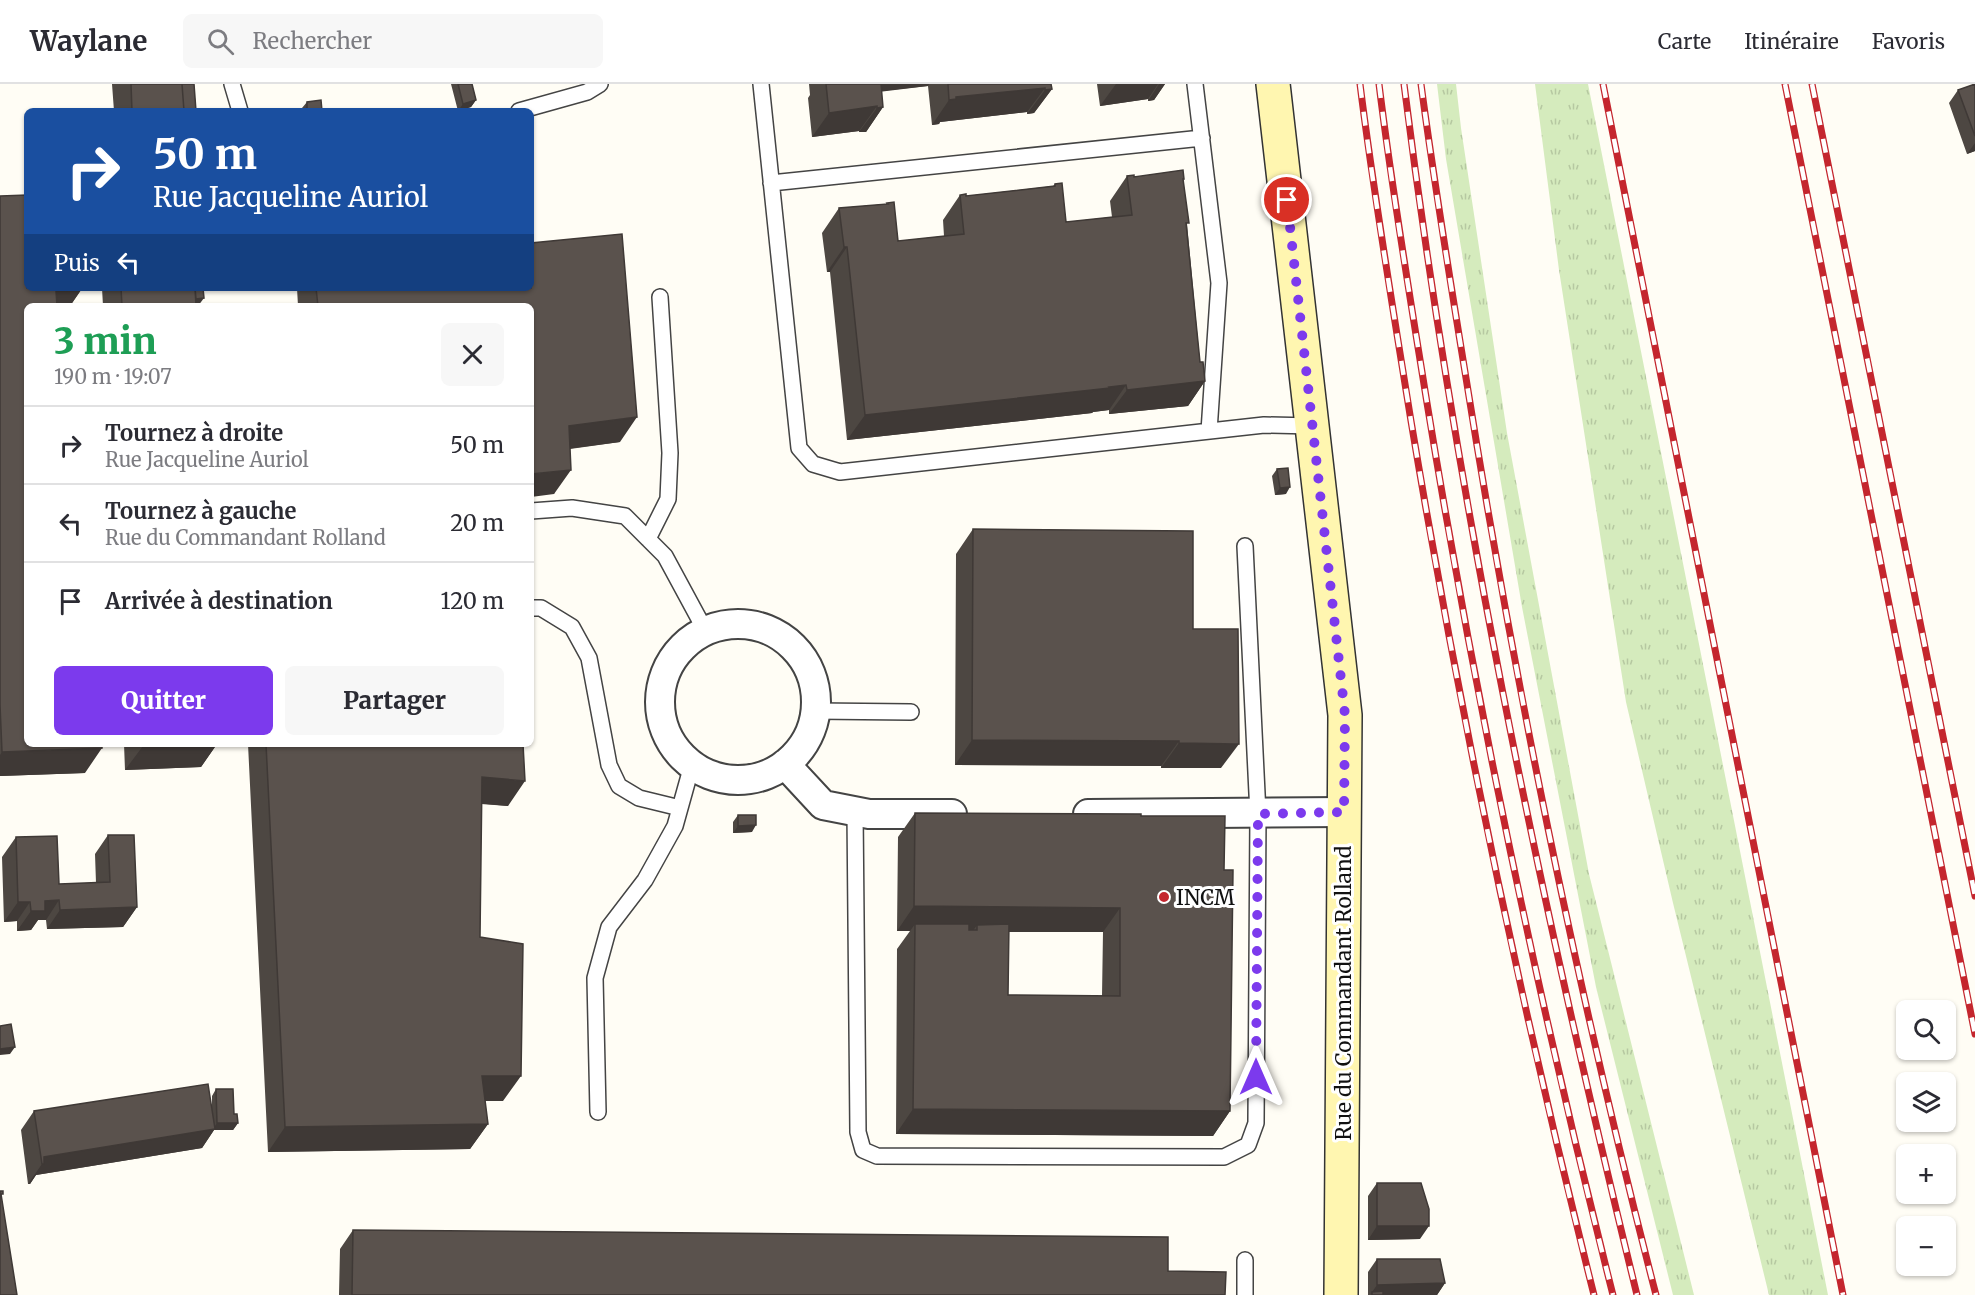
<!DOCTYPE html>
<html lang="fr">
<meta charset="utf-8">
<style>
:root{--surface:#fff;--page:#f7f7f7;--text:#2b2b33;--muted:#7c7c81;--line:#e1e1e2;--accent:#7c3aed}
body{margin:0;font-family:Merriweather,serif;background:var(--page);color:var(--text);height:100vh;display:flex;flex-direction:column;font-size:22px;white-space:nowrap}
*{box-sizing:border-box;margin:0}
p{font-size:20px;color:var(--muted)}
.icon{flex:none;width:33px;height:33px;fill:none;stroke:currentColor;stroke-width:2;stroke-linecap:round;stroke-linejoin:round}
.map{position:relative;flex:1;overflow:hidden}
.details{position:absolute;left:24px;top:219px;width:510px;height:444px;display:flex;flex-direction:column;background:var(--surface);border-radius:9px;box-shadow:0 2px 4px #0004}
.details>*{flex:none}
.guide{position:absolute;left:24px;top:24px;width:510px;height:183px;border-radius:9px;box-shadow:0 2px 4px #0004;background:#1a4fa0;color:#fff;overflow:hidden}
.controls{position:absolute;left:1896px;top:916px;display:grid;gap:12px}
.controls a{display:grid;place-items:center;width:60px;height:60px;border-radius:9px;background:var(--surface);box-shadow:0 2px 4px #0004;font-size:30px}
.pin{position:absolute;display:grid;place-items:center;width:51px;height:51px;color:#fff;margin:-26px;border:3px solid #fff;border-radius:50%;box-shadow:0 2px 6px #0007}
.me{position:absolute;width:66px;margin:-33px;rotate:0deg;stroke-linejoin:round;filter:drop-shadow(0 0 4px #0008)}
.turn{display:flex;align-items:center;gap:21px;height:126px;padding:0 30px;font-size:27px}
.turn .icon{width:78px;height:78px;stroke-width:2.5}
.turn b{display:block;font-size:42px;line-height:51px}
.then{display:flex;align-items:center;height:57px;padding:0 30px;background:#0003;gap:12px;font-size:22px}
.round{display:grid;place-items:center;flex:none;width:63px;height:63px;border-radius:9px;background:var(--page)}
.head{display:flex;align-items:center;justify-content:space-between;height:102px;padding:0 30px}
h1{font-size:36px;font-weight:800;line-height:45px;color:#1e9e55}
.button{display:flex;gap:12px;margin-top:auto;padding:12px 30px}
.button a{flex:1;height:69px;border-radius:9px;background:var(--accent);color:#fff;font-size:24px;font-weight:800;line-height:69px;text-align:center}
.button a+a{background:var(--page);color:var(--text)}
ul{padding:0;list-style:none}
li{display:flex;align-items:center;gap:18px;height:78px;padding:0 30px;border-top:2px solid var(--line)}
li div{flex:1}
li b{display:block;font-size:22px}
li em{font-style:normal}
header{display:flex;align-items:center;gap:36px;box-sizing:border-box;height:84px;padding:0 30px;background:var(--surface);border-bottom:2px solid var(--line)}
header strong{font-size:28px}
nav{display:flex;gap:33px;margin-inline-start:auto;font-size:21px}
.search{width:420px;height:54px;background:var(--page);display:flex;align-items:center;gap:15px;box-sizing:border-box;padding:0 21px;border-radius:9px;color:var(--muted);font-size:22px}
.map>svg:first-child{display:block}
.grass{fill:url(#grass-tufts)}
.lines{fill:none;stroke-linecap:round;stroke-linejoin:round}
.lane-casing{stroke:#444;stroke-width:18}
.street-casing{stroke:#444;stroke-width:32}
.secondary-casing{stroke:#333;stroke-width:36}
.lane{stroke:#fff;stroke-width:15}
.street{stroke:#fff;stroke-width:28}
.secondary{stroke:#fff6b0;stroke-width:33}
.rail-casing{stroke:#c4262e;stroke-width:7}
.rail{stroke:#fff;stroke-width:4.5;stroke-dasharray:14;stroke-linecap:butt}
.wall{fill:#4d4742;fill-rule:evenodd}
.shaded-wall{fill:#3f3936}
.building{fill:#5a524d;stroke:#3f3936;stroke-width:1.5}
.route{stroke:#7c3aed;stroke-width:10;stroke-dasharray:0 18}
.poi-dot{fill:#c4262e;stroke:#fff;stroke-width:2}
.labels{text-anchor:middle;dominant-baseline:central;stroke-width:6;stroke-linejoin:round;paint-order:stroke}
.poi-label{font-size:21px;fill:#111;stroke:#fff;text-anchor:start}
.street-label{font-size:21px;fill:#111;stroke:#fff}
</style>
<header>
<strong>Waylane</strong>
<div class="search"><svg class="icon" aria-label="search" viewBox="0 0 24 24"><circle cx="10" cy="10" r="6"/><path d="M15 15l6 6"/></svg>Rechercher</div>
<nav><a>Carte</a><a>Itinéraire</a><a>Favoris</a></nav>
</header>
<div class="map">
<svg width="1975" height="1211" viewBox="0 0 1975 1211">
<defs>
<pattern id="grass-tufts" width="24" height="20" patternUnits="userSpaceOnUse" patternTransform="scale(1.5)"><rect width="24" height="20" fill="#d5ebbd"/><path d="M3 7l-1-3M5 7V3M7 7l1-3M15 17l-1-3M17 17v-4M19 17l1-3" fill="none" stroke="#b6c8a1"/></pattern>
</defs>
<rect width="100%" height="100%" fill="#fffdf5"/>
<path class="grass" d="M 1437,0 L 1456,0 L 1461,44 L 1507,349 L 1589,790 L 1694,1211 L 1673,1211 L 1596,903 L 1522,523 L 1446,75 Z
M 1535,0 L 1588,0 L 1828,1211 L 1769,1211 L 1673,819 L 1626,618 L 1559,186 Z"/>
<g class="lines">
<g class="lane-casing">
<path id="lane" d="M 232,0 L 240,27
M 761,0 L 799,364 L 813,380 L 840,388 L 1264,341 L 1313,342
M 1195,0 L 1219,199 L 1209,347
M 519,27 L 587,8 L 600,0
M 771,99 L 1202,54
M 531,427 L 572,424 L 625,432 L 665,472 L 705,546
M 648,455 L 668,415 L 670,369 L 660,213
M 531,524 L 541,524 L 572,543 L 589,574 L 609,681 L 619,702 L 639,714 L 680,724
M 815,627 L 911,628
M 855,727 L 858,1048 L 863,1066 L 877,1072 L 1224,1073 L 1248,1061 L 1256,1039 L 1258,730 L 1245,462
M 598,1028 L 595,894 L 609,843 L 645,796 L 675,742 L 692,681
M 1245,1211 L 1245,1176"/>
</g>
<g class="street-casing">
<path id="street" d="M660 618a78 78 0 1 1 156 0a78 78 0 1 1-156 0Z
M 785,680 L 823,721 L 869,730 L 952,730
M 1088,730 L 1344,728"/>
</g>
<g class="secondary-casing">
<path id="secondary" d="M 1273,0 L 1345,631 L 1341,1211"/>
</g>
<use href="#lane" class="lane"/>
<use href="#street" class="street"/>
<use href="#secondary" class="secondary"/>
<g class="rail-casing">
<path id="rail" d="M 1360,0 C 1374,113 1393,225 1411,337 C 1460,631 1521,922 1594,1211
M 1379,0 C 1392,107 1410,213 1427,319 C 1476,619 1538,916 1613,1211
M 1404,0 C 1455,408 1539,812 1637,1211
M 1421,0 C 1434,98 1450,196 1466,294 C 1515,602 1578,909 1656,1211
M 1603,0 L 1843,1211
M 1785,0 L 1975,950
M 1812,0 L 1975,812"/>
</g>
<use href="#rail" class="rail"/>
</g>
<path class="wall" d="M 112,0 L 194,0 L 196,27 L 114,27 Z
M 451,0 L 472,0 L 476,16 L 471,23 L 458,27 Z
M 809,0 L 1051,0 L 1052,5 L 1034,29 L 1027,30 L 1027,28 L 940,38 L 939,40 L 932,41 L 928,2 L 881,7 L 883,23 L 866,48 L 859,48 L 859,47 L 812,53 L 808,14 L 810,11 Z
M 1097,0 L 1165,0 L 1154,16 L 1148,17 L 1148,15 L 1100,22 Z
M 1975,0 L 1975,67 L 1967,70 L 1949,19 L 1958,6 Z
M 307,18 L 322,27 L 302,27 L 302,24 Z
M 1127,92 L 1183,97 L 1200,278 L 1205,297 L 1188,322 L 1109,330 L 1109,326 L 1093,328 L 1092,329 L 847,356 L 830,188 L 827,188 L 822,149 L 839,124 L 886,120 L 887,119 L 898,157 L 944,152 L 943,136 L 960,111 L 966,112 L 1053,102 L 1055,100 L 1066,138 L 1112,133 L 1110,117 Z
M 0,112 L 81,206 L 70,222 L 27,222 L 27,660 L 85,689 L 0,692 Z
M 102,204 L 203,204 L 198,222 L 103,222 Z
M 297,204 L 531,204 L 620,358 L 570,365 L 554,410 L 531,222 L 298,222 Z
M 1277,385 L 1286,410 L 1275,411 L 1272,392 Z
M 973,445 L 1221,684 L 1161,684 L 1161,682 L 955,681 L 956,470 Z
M 124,660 L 217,660 L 201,683 L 125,686 Z
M 248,660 L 523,660 L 508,722 L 481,720 L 480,853 L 503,1017 L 485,1017 L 488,1040 L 470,1065 L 268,1068 Z
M 915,729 L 1141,732 L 1224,786 L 1230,1027 L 1213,1052 L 896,1050 L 897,865 L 910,847 L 897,847 L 898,753 ZM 1009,848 L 1103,848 L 1102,912 L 1008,911 Z
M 738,731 L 752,748 L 733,749 L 733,738 Z
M 108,751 L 137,823 L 123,843 L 47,845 L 46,836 L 38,836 L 31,846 L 17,847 L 17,837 L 4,838 L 2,773 L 16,753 L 59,800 L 96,799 L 95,770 Z
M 216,1005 L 234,1030 L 238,1039 L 233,1046 L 214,1046 L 202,1064 L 36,1091 L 30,1100 L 28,1100 L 21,1046 L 34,1027 L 212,1025 L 212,1012 Z
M 1377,1099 L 1420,1155 L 1368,1156 L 1368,1112 Z
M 353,1146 L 1168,1187 L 1225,1211 L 339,1211 L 340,1165 Z
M 1377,1175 L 1445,1199 L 1437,1211 L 1368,1211 L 1368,1188 Z"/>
<path class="shaded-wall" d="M 868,0 L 929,0 L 928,2 L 862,10 Z
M 1116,0 L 1158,0 L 1148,15 L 1100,22 Z
M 1159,0 L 1165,0 L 1154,16 L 1148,17 Z
M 1045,4 L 1027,28 L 940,38 L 939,40 L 932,41 L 949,16 L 956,13 Z
M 1052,5 L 1034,29 L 1027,30 L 1045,6 Z
M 476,16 L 471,23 L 458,27 L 463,20 Z
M 877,22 L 859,47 L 812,53 L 829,29 Z
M 883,23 L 866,48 L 859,48 L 877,24 Z
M 1975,59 L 1975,67 L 1967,70 Z
M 844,163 L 847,163 L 830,188 L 827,188 Z
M 81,206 L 70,222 L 46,222 L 56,207 Z
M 204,214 L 198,222 L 182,222 L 187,215 Z
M 1205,297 L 1188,322 L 1109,330 L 1127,306 Z
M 1126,301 L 1109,326 L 1093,328 L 1092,329 L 847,356 L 865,331 Z
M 637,333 L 620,358 L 551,367 L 569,342 Z
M 571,386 L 554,410 L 531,413 L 531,390 Z
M 1290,403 L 1286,410 L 1275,411 L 1280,404 Z
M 972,656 L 1179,657 L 1161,682 L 955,681 Z
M 1179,659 L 1239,660 L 1221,684 L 1161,684 Z
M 177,660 L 217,660 L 201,683 L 125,686 L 143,662 Z
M 102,664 L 85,689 L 0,692 L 0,671 L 2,668 Z
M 482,693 L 525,697 L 508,722 L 464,718 Z
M 756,741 L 752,748 L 733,749 L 738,742 Z
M 59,816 L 46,836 L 38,836 L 31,846 L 17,847 L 31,827 L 45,817 Z
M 18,818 L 30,818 L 17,837 L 4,838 Z
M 914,822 L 1120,824 L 1103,848 L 976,848 L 977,846 L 977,841 L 972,848 L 915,840 L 910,847 L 897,847 Z
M 137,823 L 123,843 L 47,845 L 60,826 Z
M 15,963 L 10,970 L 0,971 L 0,965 Z
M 482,992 L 521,992 L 503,1017 L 465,1017 Z
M 913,1025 L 1230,1027 L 1213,1052 L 896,1050 Z
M 217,1039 L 238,1039 L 233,1046 L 214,1046 L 202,1064 L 36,1091 L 30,1100 L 28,1100 L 42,1080 L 44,1073 L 213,1045 Z
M 488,1040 L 470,1065 L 268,1068 L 285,1043 Z
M 1377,1142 L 1429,1142 L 1420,1155 L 1368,1156 Z
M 1445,1199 L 1437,1211 L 1372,1211 L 1372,1208 L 1370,1211 L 1377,1201 Z"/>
<path class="building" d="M 131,0 L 182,0 L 184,27 L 132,27 Z
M 182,0 L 194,0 L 196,27 L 184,27 Z
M 458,0 L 472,0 L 476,16 L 463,20 Z
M 826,0 L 881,0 L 883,23 L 877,24 L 877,22 L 829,29 Z
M 948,0 L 1051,0 L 1052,5 L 1045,6 L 1045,4 L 956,13 L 956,15 L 949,16 Z
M 1975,0 L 1975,52 L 1958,6 Z
M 321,16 L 322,27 L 307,27 L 307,18 Z
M 1183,86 L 1184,95 L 1183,95 L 1189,139 L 1186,139 L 1200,278 L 1203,278 L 1205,297 L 1127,306 L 1126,301 L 1109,303 L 1110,304 L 865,331 L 847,163 L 844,163 L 839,124 L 888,120 L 887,119 L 894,118 L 898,157 L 964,150 L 960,111 L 966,110 L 966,112 L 1055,102 L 1055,100 L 1062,99 L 1066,138 L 1132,131 L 1127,92 L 1134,91 L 1134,93 Z
M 27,111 L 27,204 L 81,204 L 81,206 L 56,207 L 57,222 L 27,222 L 27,660 L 102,660 L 102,664 L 2,668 L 0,621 L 0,112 Z
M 622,150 L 637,333 L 569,342 L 571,386 L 531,390 L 531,222 L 318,222 L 316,204 L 531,204 L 531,159 Z
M 121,204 L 195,204 L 196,222 L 122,222 Z
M 195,204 L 203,204 L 204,214 L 196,215 Z
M 1288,384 L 1290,403 L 1280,404 L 1277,385 Z
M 973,445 L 1193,447 L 1193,545 L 1238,545 L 1239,660 L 1179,659 L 1179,657 L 972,656 Z
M 143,660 L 177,660 L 143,662 Z
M 266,660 L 523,660 L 525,697 L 482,693 L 480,853 L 523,860 L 521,992 L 482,992 L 488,1040 L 285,1043 Z
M 915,729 L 1141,730 L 1141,732 L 1225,732 L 1224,786 L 1233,786 L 1230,1027 L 913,1025 L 915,840 L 969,840 L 969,846 L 977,846 L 977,841 L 1009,840 L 1008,911 L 1120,912 L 1120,824 L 914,822 Z
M 738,731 L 756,731 L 756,741 L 738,742 Z
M 108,751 L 134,751 L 137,823 L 60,826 L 59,816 L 45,817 L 45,827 L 31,827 L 30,818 L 18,818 L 16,753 L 57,752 L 59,800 L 110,798 Z
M 11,940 L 15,963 L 0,965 L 0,942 Z
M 208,1000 L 215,1045 L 44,1073 L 44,1080 L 42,1080 L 34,1027 Z
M 216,1005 L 233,1005 L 234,1030 L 237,1030 L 238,1039 L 217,1039 Z
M 1377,1099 L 1421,1099 L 1429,1125 L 1429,1142 L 1377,1142 Z
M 0,1107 L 3,1107 L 3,1110 L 1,1110 L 17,1211 L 0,1211 Z
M 353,1146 L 1168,1153 L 1168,1187 L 1226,1188 L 1225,1211 L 352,1211 Z
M 1377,1175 L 1440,1175 L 1445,1199 L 1377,1201 Z
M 1383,1207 L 1383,1211 L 1372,1211 L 1372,1208 Z"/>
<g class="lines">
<path class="route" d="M 1256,993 L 1258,730 L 1344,728 L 1345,631 L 1287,116"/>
</g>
<circle class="poi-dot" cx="1164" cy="813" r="6"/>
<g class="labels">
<g class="poi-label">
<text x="1176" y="813">INCM</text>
</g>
<g class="street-label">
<text transform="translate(1343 909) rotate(-90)">Rue du Commandant Rolland</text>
</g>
</g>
</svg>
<div class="controls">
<a><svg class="icon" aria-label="search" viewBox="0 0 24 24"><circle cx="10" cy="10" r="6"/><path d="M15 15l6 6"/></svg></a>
<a><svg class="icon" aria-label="layers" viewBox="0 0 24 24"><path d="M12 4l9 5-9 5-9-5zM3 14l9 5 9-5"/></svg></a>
<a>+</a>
<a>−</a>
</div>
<div class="pin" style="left:1287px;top:116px;background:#d93025"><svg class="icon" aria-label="arrive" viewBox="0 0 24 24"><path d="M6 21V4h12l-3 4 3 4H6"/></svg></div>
<svg class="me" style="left:1256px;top:993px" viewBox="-20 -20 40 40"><path d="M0-17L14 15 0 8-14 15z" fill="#7c3aed" stroke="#fff" stroke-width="4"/></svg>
<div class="guide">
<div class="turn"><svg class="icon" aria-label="right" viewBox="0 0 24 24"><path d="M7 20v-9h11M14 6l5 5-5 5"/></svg><div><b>50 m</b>Rue Jacqueline Auriol</div></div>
<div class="then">Puis<svg class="icon" aria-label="left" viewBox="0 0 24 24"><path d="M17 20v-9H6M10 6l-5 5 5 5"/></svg></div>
</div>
<section class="details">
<div class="head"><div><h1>3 min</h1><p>190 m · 19:07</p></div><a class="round"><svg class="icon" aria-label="close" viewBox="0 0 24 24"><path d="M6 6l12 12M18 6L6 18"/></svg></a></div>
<ul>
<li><svg class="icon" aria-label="right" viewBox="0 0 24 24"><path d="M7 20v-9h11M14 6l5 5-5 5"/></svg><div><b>Tournez à droite</b><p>Rue Jacqueline Auriol</p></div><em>50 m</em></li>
<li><svg class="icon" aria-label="left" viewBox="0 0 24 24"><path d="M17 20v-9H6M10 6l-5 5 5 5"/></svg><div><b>Tournez à gauche</b><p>Rue du Commandant Rolland</p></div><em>20 m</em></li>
<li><svg class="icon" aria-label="arrive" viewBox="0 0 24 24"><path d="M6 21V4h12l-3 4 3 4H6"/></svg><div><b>Arrivée à destination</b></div><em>120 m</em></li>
</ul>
<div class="button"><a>Quitter</a><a>Partager</a></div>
</section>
</div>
